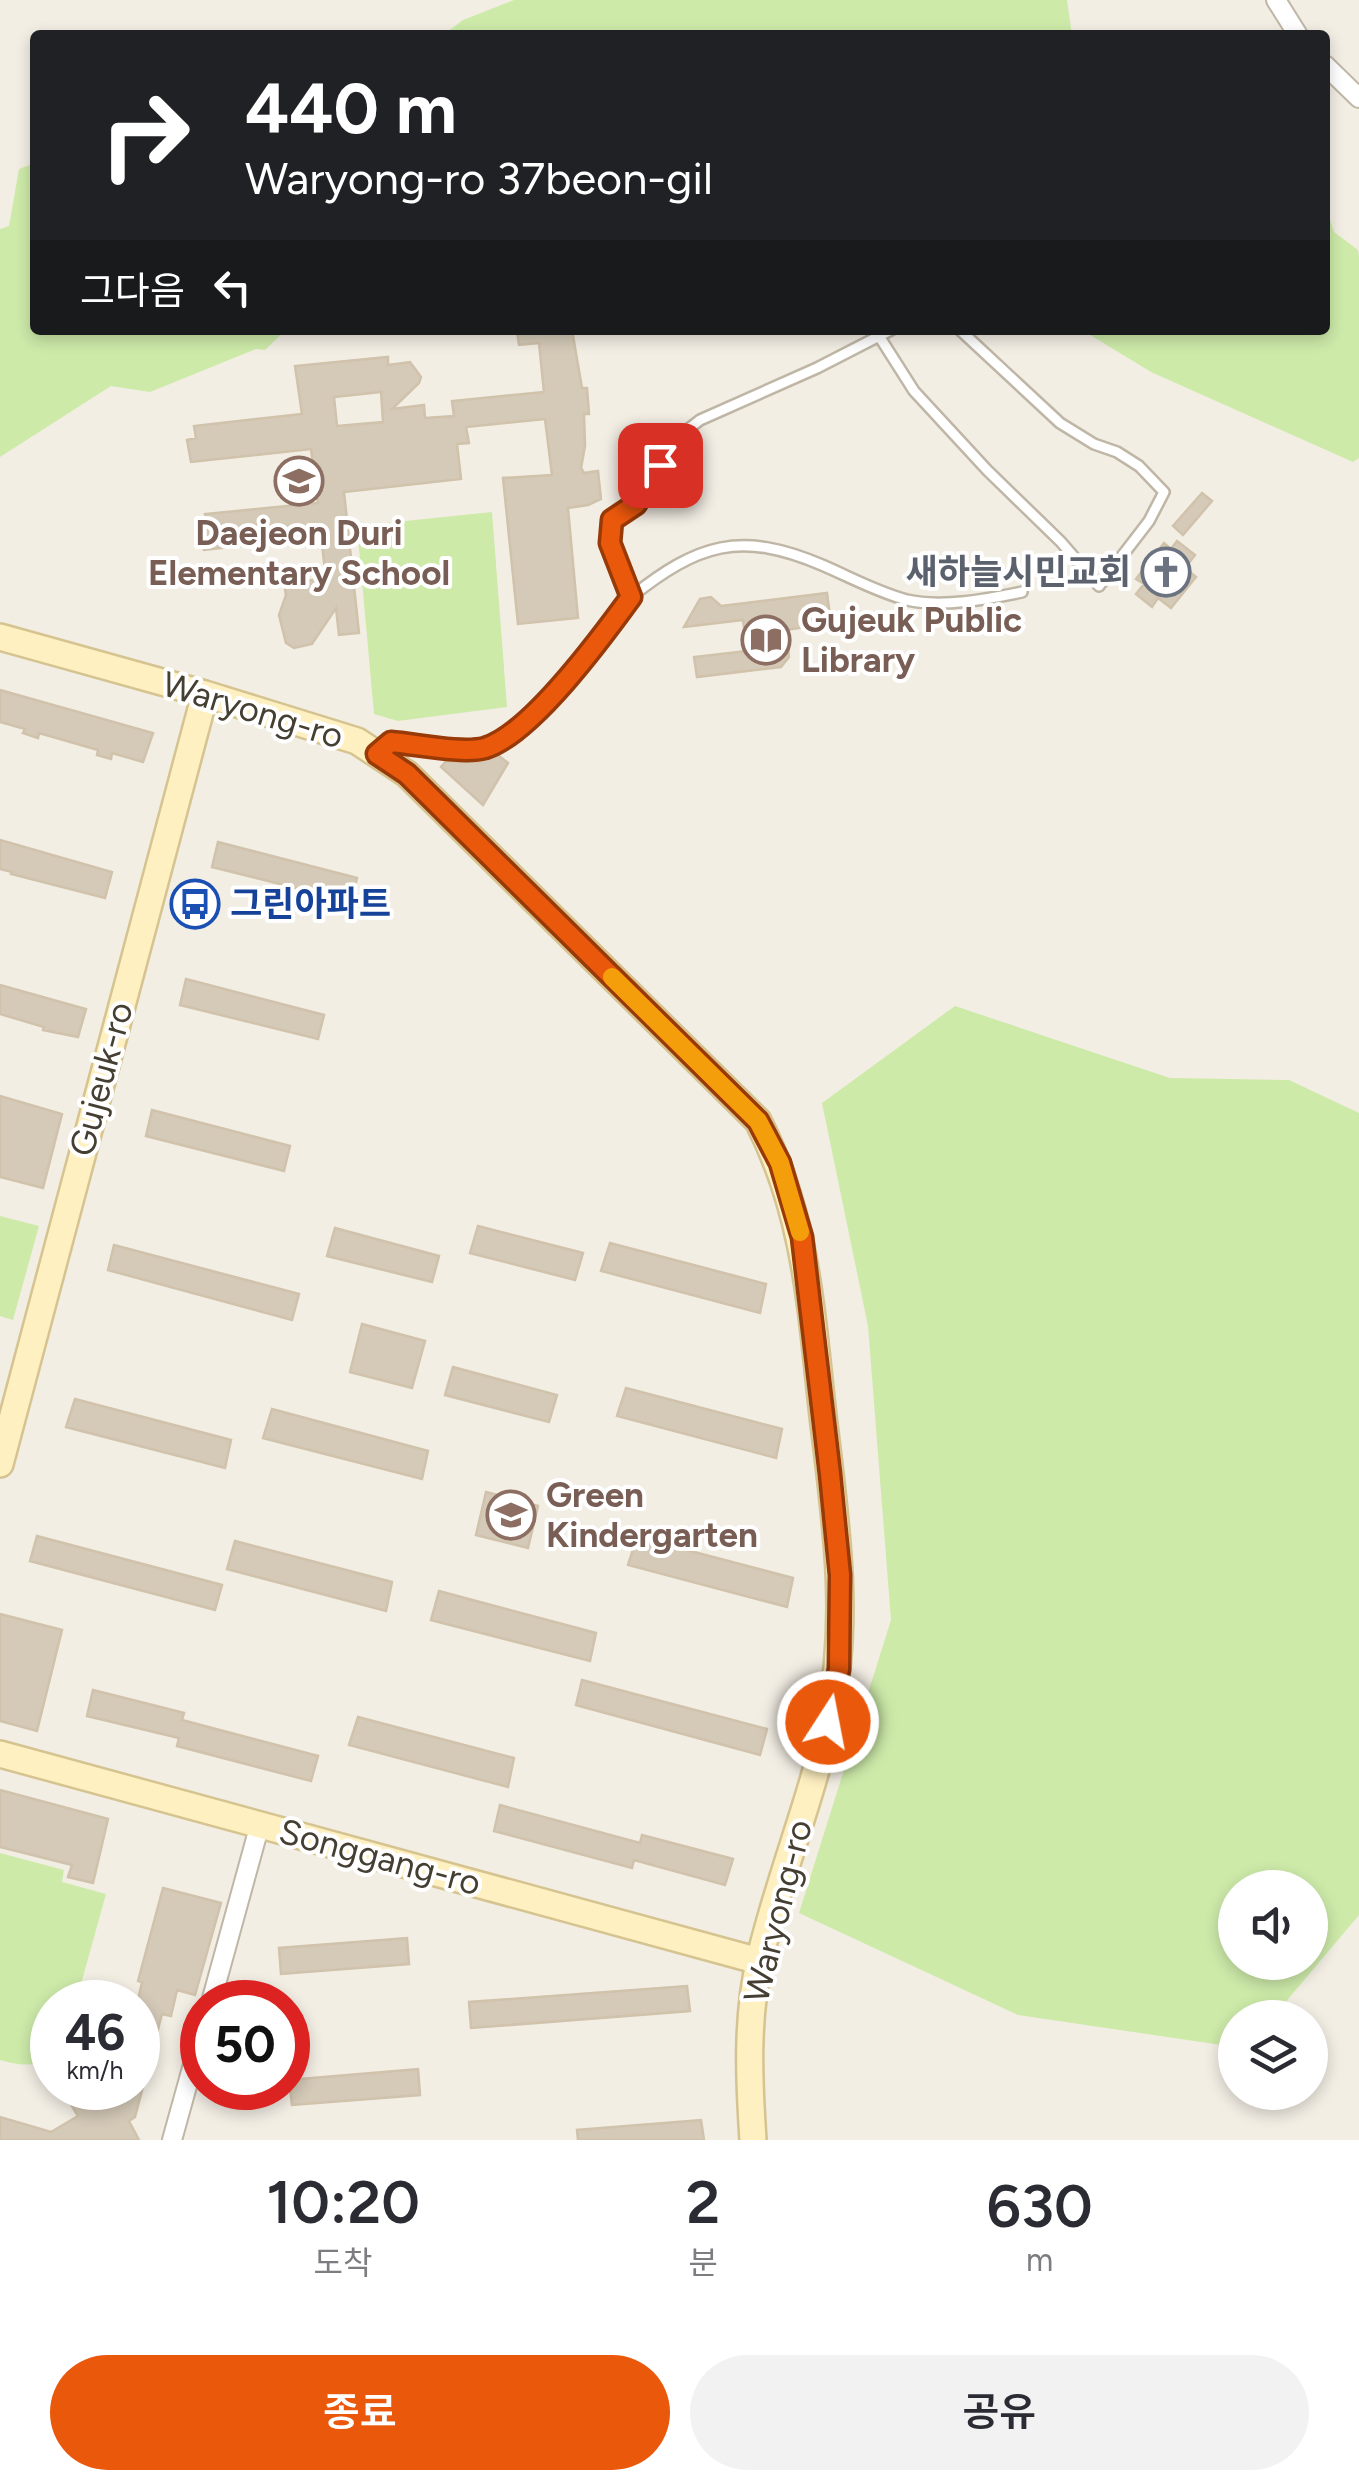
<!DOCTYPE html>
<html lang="ko">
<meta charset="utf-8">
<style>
:root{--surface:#fff;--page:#f2f2f3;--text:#2b2b33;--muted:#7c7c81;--accent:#ea580c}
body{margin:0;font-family:Figtree,"Noto Sans KR",sans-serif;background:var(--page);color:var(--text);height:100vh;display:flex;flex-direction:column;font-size:38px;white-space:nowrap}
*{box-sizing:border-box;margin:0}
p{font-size:32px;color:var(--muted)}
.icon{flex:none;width:55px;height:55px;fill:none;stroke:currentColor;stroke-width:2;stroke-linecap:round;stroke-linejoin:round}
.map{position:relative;height:2140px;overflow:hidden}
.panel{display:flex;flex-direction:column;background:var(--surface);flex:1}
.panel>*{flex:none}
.top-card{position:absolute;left:30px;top:30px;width:1300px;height:305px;border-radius:10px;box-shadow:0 5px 15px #0003;background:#202124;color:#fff;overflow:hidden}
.fabs{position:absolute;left:1218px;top:1870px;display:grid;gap:20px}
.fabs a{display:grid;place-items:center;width:110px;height:110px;border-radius:50%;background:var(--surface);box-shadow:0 5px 15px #0003;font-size:50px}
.speed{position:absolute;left:30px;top:1980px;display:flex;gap:20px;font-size:50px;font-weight:700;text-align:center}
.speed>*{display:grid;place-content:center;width:130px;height:130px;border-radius:50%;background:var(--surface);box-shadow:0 5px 15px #0003;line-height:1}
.speed small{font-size:25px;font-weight:400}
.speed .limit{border:15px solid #d22;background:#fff;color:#111}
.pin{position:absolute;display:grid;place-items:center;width:85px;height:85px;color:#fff;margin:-42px;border-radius:20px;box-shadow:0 5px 15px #0006}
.me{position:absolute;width:110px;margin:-55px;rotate:11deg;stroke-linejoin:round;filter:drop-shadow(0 0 8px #0008)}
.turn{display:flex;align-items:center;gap:35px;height:210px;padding:0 50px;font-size:45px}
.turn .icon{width:130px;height:130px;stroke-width:2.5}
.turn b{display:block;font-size:70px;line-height:85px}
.then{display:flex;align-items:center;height:95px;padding:0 50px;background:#0003;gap:20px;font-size:38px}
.eta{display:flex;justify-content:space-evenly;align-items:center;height:170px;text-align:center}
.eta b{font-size:60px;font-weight:600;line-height:70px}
.cta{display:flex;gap:20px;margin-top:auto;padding:20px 50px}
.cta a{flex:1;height:115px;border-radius:60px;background:var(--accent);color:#fff;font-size:40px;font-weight:600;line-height:115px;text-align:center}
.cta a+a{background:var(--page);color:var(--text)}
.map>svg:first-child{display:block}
.green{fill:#cdeaa9;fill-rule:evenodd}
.building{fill:#d5cab8;stroke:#d0c2ab;stroke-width:2.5;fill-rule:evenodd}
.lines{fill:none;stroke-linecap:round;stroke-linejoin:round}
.lane-casing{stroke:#bfb6a6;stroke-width:14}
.street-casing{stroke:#bfb6a6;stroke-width:22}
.secondary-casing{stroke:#d5c390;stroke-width:30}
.lane{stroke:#fff;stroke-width:9}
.street{stroke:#fff;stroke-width:18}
.secondary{stroke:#fff0c1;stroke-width:25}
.route-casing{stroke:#983908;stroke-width:25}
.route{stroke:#ea580c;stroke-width:18}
.slow{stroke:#f59e0b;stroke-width:18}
.labels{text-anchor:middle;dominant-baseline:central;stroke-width:8;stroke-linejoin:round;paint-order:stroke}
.education-label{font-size:35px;font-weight:bold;fill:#785e54;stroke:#fff;text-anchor:start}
.worship-label{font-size:35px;font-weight:bold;fill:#5b616d;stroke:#fff;text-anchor:end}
.street-label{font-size:35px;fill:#453e33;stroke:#fff}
.transit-label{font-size:35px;font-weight:bold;fill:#164399;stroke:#fff;text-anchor:start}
</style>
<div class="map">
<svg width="1359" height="2140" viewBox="0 0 1359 2140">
<rect width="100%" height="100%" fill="#f3eee4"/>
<path class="green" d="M 514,0 L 1067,0 L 1072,35 L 443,35 L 463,20 Z
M 35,163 L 35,330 L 286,330 L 265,350 L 256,349 L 150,392 L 111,386 L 0,457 L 0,229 L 9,226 L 19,169 Z
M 1325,204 L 1334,232 L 1358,250 L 1359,257 L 1359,458 L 1353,462 L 1151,372 L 1082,330 L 1325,330 Z
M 492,512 L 507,707 L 398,721 L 374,714 L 357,526 Z
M 955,1006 L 1170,1078 L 1289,1080 L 1359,1113 L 1359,1915 L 1273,2017 L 1235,2018 L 1235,2047 L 1018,2015 L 799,1913 L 891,1620 L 868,1326 L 822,1103 ZM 1235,1888 L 1310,1888 L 1310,1962 L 1235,1962 Z
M 0,1216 L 39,1226 L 13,1320 L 0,1316 Z
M 0,1853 L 64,1870 L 62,1882 L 106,1894 L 76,2002 L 52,2002 L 52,2054 C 37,2069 19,2065 0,2060 Z"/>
<path class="building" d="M 517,330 L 572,330 L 582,388 L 587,388 L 589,414 L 584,414 L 585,446 L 581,468 L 584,473 L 598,471 L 601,499 L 588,505 L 568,508 L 578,618 L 518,624 L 503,478 L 552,475 L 545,419 L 466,427 L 469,443 L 457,444 L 461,479 L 344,492 L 359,633 L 339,635 L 336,608 L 312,644 L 294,648 L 286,643 L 279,615 L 286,595 L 284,584 L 326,578 L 321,537 L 204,550 L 200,527 L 209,526 L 205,514 L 318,503 L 311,449 L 191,462 L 187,440 L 196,438 L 194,426 L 302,414 L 295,366 L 388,357 L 388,365 L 410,362 L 421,377 L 419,383 L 392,409 L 424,405 L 425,418 L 454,416 L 452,401 L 544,392 L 539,343 L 519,345 ZM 381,392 L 383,422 L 337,426 L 334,397 Z
M 1202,493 L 1212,501 L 1183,535 L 1173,526 Z
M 1177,541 L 1195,555 L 1185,568 L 1196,577 L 1171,608 L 1158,598 L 1152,607 L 1136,594 L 1144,584 L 1136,579 L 1164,543 L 1171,549 Z
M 827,593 L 831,623 L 786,630 L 789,657 L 781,667 L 697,677 L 694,657 L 747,651 L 743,620 L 684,627 L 700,599 L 711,597 L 721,606 Z
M 0,690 L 153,733 L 143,762 L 112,753 L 111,759 L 97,755 L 98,750 L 39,733 L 38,738 L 23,733 L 25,729 L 0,722 Z
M 498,755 L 508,763 L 483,805 L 441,767 L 446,761 L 478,762 Z
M 0,840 L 112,872 L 105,898 L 11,874 L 12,872 L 0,869 Z
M 218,842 L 357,878 L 351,902 L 212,867 Z
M 186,979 L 324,1015 L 318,1039 L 180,1005 Z
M 0,985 L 86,1009 L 78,1037 L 43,1030 L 44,1027 L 0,1014 Z
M 0,1096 L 62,1114 L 43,1188 L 0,1177 Z
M 152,1110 L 290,1146 L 284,1171 L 146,1136 Z
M 478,1226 L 583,1253 L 575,1280 L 470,1253 Z
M 335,1228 L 439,1256 L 432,1282 L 327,1256 Z
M 610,1243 L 766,1284 L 760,1313 L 601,1271 Z
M 114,1245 L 299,1294 L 292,1320 L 108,1270 Z
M 362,1324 L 425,1341 L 412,1388 L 350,1372 Z
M 453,1367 L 557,1395 L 549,1422 L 445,1395 Z
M 626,1388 L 782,1429 L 776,1458 L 617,1416 Z
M 75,1399 L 231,1440 L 225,1468 L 66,1427 Z
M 272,1409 L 428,1451 L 422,1479 L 263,1438 Z
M 486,1492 L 538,1506 L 528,1548 L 476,1535 Z
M 37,1536 L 222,1585 L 215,1610 L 30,1561 Z
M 637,1537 L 793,1578 L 787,1607 L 628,1565 Z
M 235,1541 L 392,1582 L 386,1611 L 227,1569 Z
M 439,1591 L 596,1633 L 590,1661 L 431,1620 Z
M 0,1614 L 62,1630 L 37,1731 L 0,1721 Z
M 582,1680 L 767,1729 L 760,1755 L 576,1705 Z
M 93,1690 L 184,1713 L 182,1720 L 318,1756 L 311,1781 L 177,1746 L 179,1738 L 87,1716 Z
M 358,1717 L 514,1758 L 508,1787 L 349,1745 Z
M 0,1790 L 108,1819 L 93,1883 L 68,1877 L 72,1865 L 0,1847 Z
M 500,1805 L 640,1843 L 642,1835 L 733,1859 L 725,1885 L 634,1860 L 632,1868 L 494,1831 Z
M 163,1888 L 221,1903 L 195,1995 L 177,1990 L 171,2016 L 162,2014 L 135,2117 L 129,2121 L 139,2140 L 0,2140 L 0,2117 L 51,2132 L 78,2116 L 70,2103 L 88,2093 L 95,2105 L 113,2095 L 115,2088 L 138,2088 L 138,2000 L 142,1982 L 138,1981 Z
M 407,1938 L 409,1964 L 281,1974 L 279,1948 Z
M 687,1986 L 690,2011 L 471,2028 L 469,2002 Z
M 418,2069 L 420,2095 L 292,2105 L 289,2080 Z
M 701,2120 L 704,2140 L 578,2140 L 577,2130 Z"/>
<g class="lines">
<g class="lane-casing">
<path id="lane" d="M 891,330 L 817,368 L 700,420 L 678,437 L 636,504 L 612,520 L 610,543 L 631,597 C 698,544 740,530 822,565 C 850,577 877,592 907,600 C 942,608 988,599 1022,592
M 879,336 L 914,391 L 987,470 L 1061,542 L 1099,586 L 1149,521 L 1164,492 L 1139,466 L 1117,452 L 1094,444 L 1060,423 L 960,330"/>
</g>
<g class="street-casing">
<path id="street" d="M 1276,0 L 1298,35
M 1325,65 L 1359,98
M 377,754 L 391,742 C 416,744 463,754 485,748 C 531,734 602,637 631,597
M 211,2002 L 260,1824
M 172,2140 L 202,2032"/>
</g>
<g class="secondary-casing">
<path id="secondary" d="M 0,637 L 205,694 L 357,741 L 407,774 L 758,1121 C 807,1217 811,1311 823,1416 C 835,1516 851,1617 829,1718 C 812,1799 779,1877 760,1958 C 746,2018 749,2080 753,2140
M 0,1464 L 205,694
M 0,1754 L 759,1961"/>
</g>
<use href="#lane" class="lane"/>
<use href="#street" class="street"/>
<use href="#secondary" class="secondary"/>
</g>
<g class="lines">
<g class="route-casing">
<path id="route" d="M 660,465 L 636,504 L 612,520 L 610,543 L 631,597 C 602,637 531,734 485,748 C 462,754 416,744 391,742 L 377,754 L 407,774 L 758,1121 L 780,1163 L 802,1237 L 830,1474 L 840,1575 L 839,1669 L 828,1722"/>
</g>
<use href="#route" class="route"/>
<path class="slow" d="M 612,977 L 758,1121 L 780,1163 L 800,1232"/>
</g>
<defs>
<g id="school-ring" transform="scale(2.5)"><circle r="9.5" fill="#fff" stroke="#8d6e63" stroke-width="1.5"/><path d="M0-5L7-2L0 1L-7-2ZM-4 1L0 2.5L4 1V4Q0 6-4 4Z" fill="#8d6e63"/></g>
<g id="church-ring" transform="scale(2.5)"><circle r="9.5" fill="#fff" stroke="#6b7280" stroke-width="1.5"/><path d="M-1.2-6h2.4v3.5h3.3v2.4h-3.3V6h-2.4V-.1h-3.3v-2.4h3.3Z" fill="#6b7280"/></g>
<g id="library-ring" transform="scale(2.5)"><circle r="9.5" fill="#fff" stroke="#8d6e63" stroke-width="1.5"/><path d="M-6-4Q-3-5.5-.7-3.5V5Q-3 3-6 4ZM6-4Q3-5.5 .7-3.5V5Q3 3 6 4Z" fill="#8d6e63"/></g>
<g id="bus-ring" transform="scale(2.5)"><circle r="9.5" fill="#fff" stroke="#1a4fb4" stroke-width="1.5"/><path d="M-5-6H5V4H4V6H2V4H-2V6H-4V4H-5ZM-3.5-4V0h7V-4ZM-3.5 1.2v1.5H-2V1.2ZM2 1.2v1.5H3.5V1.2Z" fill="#1a4fb4"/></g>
</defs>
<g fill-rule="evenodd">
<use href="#school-ring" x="299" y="481"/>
<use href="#church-ring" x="1166" y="572"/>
<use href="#library-ring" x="766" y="640"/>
<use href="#bus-ring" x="195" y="904"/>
<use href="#school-ring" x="511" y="1515"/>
</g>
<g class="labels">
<g class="education-label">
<text x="299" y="533" text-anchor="middle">Daejeon Duri<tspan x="299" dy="40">Elementary School</tspan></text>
<text x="801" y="620">Gujeuk Public<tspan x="801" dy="40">Library</tspan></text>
<text x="546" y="1495">Green<tspan x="546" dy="40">Kindergarten</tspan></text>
</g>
<g class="worship-label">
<text x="1131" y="572">새하늘시민교회</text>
</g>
<g class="street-label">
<text transform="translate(253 710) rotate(17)">Waryong-ro</text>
<text transform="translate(101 1079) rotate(-75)">Gujeuk-ro</text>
<text transform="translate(380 1857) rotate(15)">Songgang-ro</text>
<text transform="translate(778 1911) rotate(-76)">Waryong-ro</text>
</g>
<g class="transit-label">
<text x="230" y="904">그린아파트</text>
</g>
</g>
</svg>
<div class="fabs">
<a><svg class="icon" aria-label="sound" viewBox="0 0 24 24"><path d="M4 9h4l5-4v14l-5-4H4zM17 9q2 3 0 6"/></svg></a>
<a><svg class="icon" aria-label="layers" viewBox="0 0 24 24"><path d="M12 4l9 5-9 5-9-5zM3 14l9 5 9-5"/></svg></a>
</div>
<div class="speed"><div>46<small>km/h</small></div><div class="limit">50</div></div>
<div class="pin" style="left:660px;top:465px;background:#d93025"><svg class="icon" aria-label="arrive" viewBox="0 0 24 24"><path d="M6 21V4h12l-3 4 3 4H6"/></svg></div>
<svg class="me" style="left:828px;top:1722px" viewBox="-20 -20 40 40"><circle r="17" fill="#ea580c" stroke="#fff" stroke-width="3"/><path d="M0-11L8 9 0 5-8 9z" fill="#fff"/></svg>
<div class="top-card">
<div class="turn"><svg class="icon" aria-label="right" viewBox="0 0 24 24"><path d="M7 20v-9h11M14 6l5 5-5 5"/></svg><div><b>440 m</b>Waryong-ro 37beon-gil</div></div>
<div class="then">그다음<svg class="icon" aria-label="left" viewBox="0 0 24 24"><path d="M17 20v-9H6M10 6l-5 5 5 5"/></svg></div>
</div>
</div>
<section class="panel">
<div class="eta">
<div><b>10:20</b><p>도착</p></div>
<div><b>2</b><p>분</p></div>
<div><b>630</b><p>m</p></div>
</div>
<div class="cta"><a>종료</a><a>공유</a></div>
</section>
